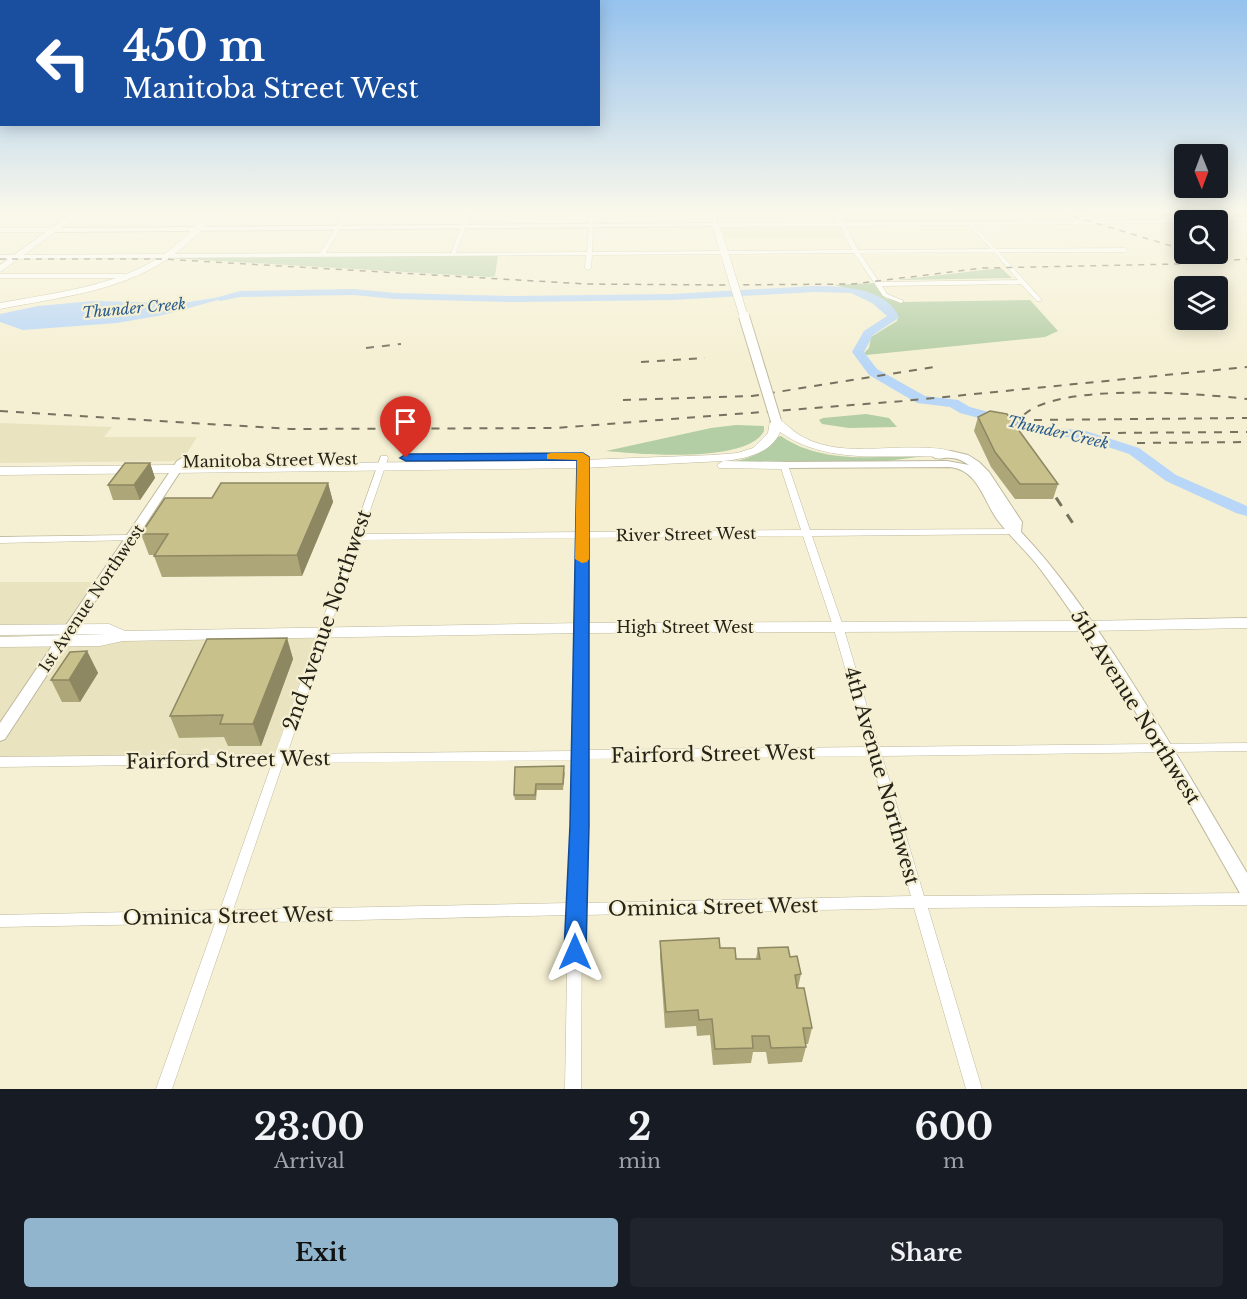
<!DOCTYPE html>
<style>
:root{--surface:#171b24;--page:#20242c;--text:#f1f3f6;--muted:#9ea1a6;--accent:#92b5ce}
body{margin:0;font-family:"Libre Baskerville",serif;background:var(--page);color:var(--text);height:100vh;display:flex;flex-direction:column;font-size:22px;white-space:nowrap}
*{box-sizing:border-box;margin:0}
p{font-size:20px;color:var(--muted)}
.icon{flex:none;width:33px;height:33px;fill:none;stroke:currentColor;stroke-width:2;stroke-linecap:round;stroke-linejoin:round}
.map{position:relative;height:1089px;overflow:hidden}
.details{display:flex;flex-direction:column;background:var(--surface);flex:1}
.details>*{flex:none}
.guide{position:absolute;left:0px;top:0px;width:600px;height:126px;box-shadow:0 3px 15px #0003;background:#1a4fa0;color:#fff;overflow:hidden}
.needle{width:39px;rotate:179deg}
.fabs{position:absolute;left:1174px;top:144px;display:grid;gap:12px}
.fabs a{display:grid;place-items:center;width:54px;height:54px;border-radius:6px;background:var(--surface);box-shadow:0 3px 15px #0003;font-size:30px}
.pin{position:absolute;display:grid;place-items:center;width:51px;height:51px;color:#fff;margin:-62px -26px;border-radius:50% 50% 50% 0;rotate:-45deg;box-shadow:0 0 6px #0007}
.pin .icon{rotate:45deg}
.me{position:absolute;width:66px;margin:-33px;rotate:0deg;stroke-linejoin:round;filter:drop-shadow(0 0 4px #0008)}
.turn{display:flex;align-items:center;gap:21px;height:126px;padding:0 24px;font-size:27px}
.turn .icon{width:78px;height:78px;stroke-width:2.5}
.turn b{display:block;font-size:42px;line-height:51px}
.eta{display:flex;justify-content:space-evenly;align-items:center;height:102px;text-align:center}
.eta b{font-size:36px;font-weight:700;line-height:42px}
.primary-button{display:flex;gap:12px;margin-top:auto;padding:12px 24px}
.primary-button a{flex:1;height:69px;border-radius:6px;background:var(--accent);color:#111;font-size:24px;font-weight:700;line-height:69px;text-align:center}
.primary-button a+a{background:var(--page);color:var(--text)}
.map>svg:first-child{display:block}
.built{fill:#e9e3c0}
.green{fill:#b3cda4}
.water{fill:#b8d6f7}
.lines{fill:none;stroke-linecap:round;stroke-linejoin:round}
.river{fill:#b8d6f7;fill-rule:evenodd}
.minor-casing{stroke:#beb99d;stroke-width:1}
.tertiary-casing{stroke:#beb99d;stroke-width:2}
.secondary-casing{stroke:#beb99d;stroke-width:1}
.primary-casing{stroke:#beb99d;stroke-width:1}
.minor{fill:#fff;fill-rule:evenodd}
.tertiary{fill:#fff;fill-rule:evenodd}
.secondary{fill:#fff;fill-rule:evenodd}
.primary{fill:#fff;fill-rule:evenodd}
.rail-far2{stroke:#757260;stroke-width:1.5;stroke-dasharray:6 6;stroke-linecap:butt}
.rail-far1{stroke:#757260;stroke-width:2;stroke-dasharray:8 8;stroke-linecap:butt}
.rail{stroke:#757260;stroke-width:3;stroke-dasharray:10 10;stroke-linecap:butt}
.secondary-bridge-far1-casing{stroke:#beb99d;stroke-width:9;stroke-linecap:butt}
.secondary-bridge-casing{stroke:#beb99d;stroke-width:12;stroke-linecap:butt}
.secondary-bridge-far1{stroke:#fff;stroke-width:8}
.secondary-bridge{stroke:#fff;stroke-width:10}
.wall{fill:#ada678}
.shaded-wall{fill:#8d8762}
.building{fill:#c9c18c;stroke:#8d8762;stroke-width:1.5}
.route{fill:#1a73e8;stroke:#114b97;stroke-width:1.5}
.slow{fill:#f59e0b}
.labels{text-anchor:middle;dominant-baseline:central;stroke-width:4.5;stroke-linejoin:round;paint-order:stroke}
.far-water-label{font-size:15px;font-style:italic;fill:#27598d;stroke:#f5f0d3}
.street-label{font-size:16px;fill:#252318;stroke:#f5f0d3}
.near-street-label{font-size:20px;fill:#252318;stroke:#f5f0d3}
</style>
<div class="map">
<svg width="1247" height="1089" viewBox="0 0 1247 1089">
<rect width="100%" height="100%" fill="#f5f0d3"/>
<path class="built" d="M 839,213 L 953,213 L 961,223 L 843,223 Z
M 1082,213 L 1209,213 L 1217,218 L 1088,216 Z
M 721,227 L 838,227 L 845,238 L 725,238 Z
M 0,423 L 112,427 L 104,437 L 197,437 L 182,461 L 0,463 Z
M 0,582 L 102,582 L 62,641 L 322,633 L 279,760 L 0,762 Z"/>
<path class="green" d="M 498,255 L 495,276 L 490,277 L 169,258 Z
M 1001,268 L 1012,278 L 897,280 Z
M 875,283 L 885,298 L 901,302 L 1030,300 L 1058,331 L 1045,337 L 866,355 L 864,353 L 869,348 L 871,337 L 897,321 L 898,316 L 870,294 L 834,285 Z
M 866,414 L 889,418 L 897,427 L 849,428 L 822,424 L 819,420 L 823,418 Z
M 736,425 L 764,426 L 764,431 C 747,464 639,454 606,451 L 711,428 Z
M 781,436 C 822,465 877,456 925,456 L 887,461 L 716,464 C 742,461 760,458 777,437 Z"/>
<path class="water" d="M 240,294 L 163,315 L 117,323 L 23,330 L 0,322 L 0,314 L 38,306 L 93,301 L 182,303 Z"/>
<g class="lines">
<path class="river" d="M 814,286 C 840,286 886,287 899,317 L 897,319 L 873,335 L 864,352 L 877,369 L 925,396 L 958,400 L 970,407 L 1040,426 L 1086,431 L 1139,448 L 1176,475 L 1247,506 L 1247,516 L 1236,513 L 1166,481 L 1129,454 L 1084,439 L 1039,434 L 960,413 L 950,407 L 917,403 L 869,375 L 852,352 L 864,331 L 887,316 L 872,303 L 851,293 L 814,292 L 672,300 L 515,302 L 395,299 L 354,295 L 240,297 L 220,301 L 215,298 L 240,291 L 354,289 L 395,293 L 515,296 L 672,294 Z"/>
<g class="minor-casing">
<path id="minor" d="M 345,213 L 350,213 L 326,253 L 451,253 L 466,213 L 471,213 L 456,253 L 587,252 L 590,213 L 594,213 L 592,252 L 852,250 L 834,213 L 839,213 L 858,250 L 991,249 L 969,225 L 969,224 L 971,223 L 996,249 L 1125,248 L 1128,250 L 1125,252 L 999,252 L 1041,299 L 1041,301 L 1037,301 L 1021,284 L 882,286 L 887,294 L 904,301 L 901,303 L 883,296 L 854,253 L 592,255 L 591,268 L 588,270 L 585,268 L 586,255 L 0,259 L 0,255 L 320,253 ZM 994,252 L 1018,280 L 879,282 L 860,253 Z
M 0,228 L 55,228 L 58,230 L 55,232 L 0,232 Z
M 0,274 L 124,274 L 127,276 L 124,278 L 0,278 Z
M 381,456 L 387,456 L 388,458 L 362,534 L 801,530 L 780,465 L 784,463 L 788,465 L 810,530 L 1019,529 L 1020,531 L 1016,534 L 812,536 L 843,626 L 879,747 L 1247,743 L 1247,751 L 882,756 L 924,896 L 1247,893 L 1247,905 L 928,908 L 982,1089 L 966,1089 L 914,908 L 582,915 L 581,1089 L 565,1089 L 568,915 L 229,923 L 172,1089 L 156,1089 L 215,923 L 0,927 L 0,915 L 220,910 L 272,763 L 0,767 L 0,757 L 275,754 ZM 803,536 L 833,626 L 868,747 L 586,750 L 587,628 L 586,626 L 578,626 L 577,628 L 574,751 L 287,754 L 360,540 ZM 870,756 L 911,896 L 582,903 L 585,825 L 586,759 ZM 574,760 L 573,825 L 569,903 L 233,910 L 283,763 Z
M 131,535 L 134,536 L 135,538 L 134,540 L 0,543 L 0,537 Z"/>
</g>
<g class="tertiary-casing">
<path id="tertiary" d="M 709,213 L 715,213 L 718,226 L 55,232 L 52,230 L 55,228 L 712,223 Z
M 951,451 L 968,455 L 979,462 L 989,472 L 1022,522 L 1021,532 C 1058,571 1088,615 1117,659 C 1163,729 1204,801 1247,873 L 1247,897 L 1241,895 C 1178,784 1117,672 1041,570 C 1029,553 1012,539 999,522 C 984,503 979,470 950,467 L 784,468 L 779,465 L 784,462 L 947,461 L 969,465 C 963,461 958,458 951,458 C 943,457 938,461 932,456 L 937,453 Z
M 583,454 L 588,457 L 589,628 L 587,631 L 577,631 L 575,628 L 578,457 Z
M 182,458 L 187,461 L 5,739 L 0,741 L 0,723 L 177,461 Z"/>
</g>
<g class="secondary-casing">
<path id="secondary" d="M 1247,217 L 1247,221 L 1185,220 L 1185,223 L 720,227 L 729,255 L 725,257 L 721,255 L 712,225 L 716,223 L 1106,221 Z
M 776,418 C 783,420 790,429 798,434 C 816,446 840,449 861,449 C 879,449 943,444 954,453 L 948,457 C 892,453 829,467 780,432 C 771,454 744,459 723,461 L 788,462 L 790,465 L 788,468 L 784,469 L 719,468 L 717,465 L 723,461 L 583,468 L 0,475 L 0,467 L 583,460 L 713,455 L 737,453 L 753,448 L 768,433 L 770,421 Z
M 1247,618 L 1247,628 L 1087,631 L 582,633 L 123,641 L 100,646 L 0,647 L 0,637 L 107,634 L 0,635 L 0,625 L 109,624 L 125,631 L 582,623 L 1087,621 Z"/>
</g>
<g class="primary-casing">
<path id="primary" d="M 72,213 L 82,213 L 0,272 L 0,265 Z
M 208,213 L 217,213 C 202,230 185,248 166,260 C 118,292 55,298 0,309 L 0,303 C 53,293 113,287 160,257 C 178,245 193,229 208,213 Z"/>
</g>
<use href="#minor" class="minor"/>
<use href="#tertiary" class="tertiary"/>
<use href="#secondary" class="secondary"/>
<use href="#primary" class="primary"/>
<path class="rail-far2" d="M 1062,213 L 1185,250
M 0,259 L 162,259 L 586,284 L 723,285 L 853,284 L 983,268 L 1175,264 L 1247,259"/>
<path class="rail-far1" d="M 366,348 L 401,344
M 641,362 L 705,358
M 623,400 L 752,396 L 940,366
M 0,411 L 290,429 L 556,428 L 904,401 L 1247,367
M 1034,420 L 1247,418
M 1102,433 L 1247,432
M 1137,443 L 1247,442
M 1020,444 C 1018,437 1015,428 1019,421 C 1042,380 1204,394 1247,399"/>
<path class="rail" d="M 1045,481 L 1078,531"/>
<g class="secondary-bridge-far1-casing">
<path id="secondary-bridge-far1" d="M 725,255 L 744,317"/>
</g>
<g class="secondary-bridge-casing">
<path id="secondary-bridge" d="M 744,316 L 776,421"/>
</g>
<use href="#secondary-bridge-far1" class="secondary-bridge-far1"/>
<use href="#secondary-bridge" class="secondary-bridge"/>
</g>
<path class="wall" d="M 978,417 L 1058,484 L 1053,499 L 1015,499 L 991,467 L 974,431 Z
M 150,463 L 155,478 L 140,500 L 113,500 L 108,485 Z
M 328,483 L 333,502 L 302,576 L 162,577 L 154,556 L 155,555 L 149,555 L 141,534 L 212,498 Z
M 287,638 L 293,659 L 261,746 L 228,746 L 224,737 L 179,738 L 170,716 Z
M 87,651 L 98,673 L 80,702 L 62,702 L 51,680 Z
M 565,772 L 563,790 L 537,790 L 536,800 L 515,800 L 514,795 Z
M 660,941 L 720,948 L 736,959 L 756,959 L 758,948 L 790,957 L 801,974 L 798,988 L 812,1028 L 808,1044 L 806,1044 L 806,1047 L 802,1062 L 768,1064 L 766,1052 L 753,1052 L 751,1063 L 713,1065 L 710,1035 L 697,1036 L 696,1026 L 665,1028 L 660,957 Z"/>
<path class="shaded-wall" d="M 150,463 L 155,478 L 140,500 L 134,485 Z
M 328,483 L 333,502 L 302,576 L 297,555 Z
M 287,638 L 293,659 L 261,746 L 253,724 Z
M 87,651 L 98,673 L 80,702 L 69,680 Z"/>
<path class="building" d="M 990,411 L 1007,414 L 1058,484 L 1020,484 L 995,452 L 978,417 Z
M 125,463 L 150,463 L 134,485 L 108,485 Z
M 221,483 L 328,483 L 297,555 L 154,556 L 168,534 L 141,534 L 165,498 L 212,498 Z
M 287,638 L 253,724 L 220,724 L 223,715 L 170,716 L 207,639 Z
M 87,651 L 69,680 L 51,680 L 70,652 Z
M 564,766 L 563,784 L 536,784 L 535,795 L 514,795 L 515,767 Z
M 719,938 L 720,948 L 735,948 L 736,959 L 760,959 L 758,948 L 788,947 L 790,957 L 797,956 L 801,974 L 795,975 L 797,988 L 804,988 L 812,1028 L 803,1028 L 806,1047 L 771,1048 L 769,1036 L 752,1036 L 753,1048 L 715,1049 L 712,1019 L 699,1020 L 698,1010 L 666,1012 L 660,941 Z"/>
<linearGradient id="sky" x2="0" y2="1"><stop stop-color="#95c2ee"/><stop offset="0.58" stop-color="#faf8eb"/><stop offset="1" stop-color="#faf8eb" stop-opacity="0"/></linearGradient>
<rect width="1247" height="366" fill="url(#sky)"/>
<path class="route" d="M 583,453 L 589,457 L 589,825 L 586,952 L 582,960 L 575,962 L 567,960 L 564,952 L 570,825 L 577,460 L 406,461 L 400,458 L 406,454 Z"/>
<path class="slow" d="M 551,453 L 583,453 L 589,457 L 589,559 L 587,562 L 582,563 L 575,559 L 577,460 L 547,459 L 547,454 Z"/>
<g class="labels">
<g class="far-water-label">
<text transform="translate(134 308) rotate(-5)">Thunder Creek</text>
<text transform="translate(1058 432) rotate(13)">Thunder Creek</text>
</g>
<g class="street-label">
<text transform="translate(270 460) rotate(-1)">Manitoba Street West</text>
<text transform="translate(686 534) rotate(-1)">River Street West</text>
<text transform="translate(91 598) rotate(-56)">1st Avenue Northwest</text>
<text x="685" y="627">High Street West</text>
</g>
<g class="near-street-label">
<text transform="translate(327 620) rotate(-71)">2nd Avenue Northwest</text>
<text transform="translate(1136 707) rotate(58)">5th Avenue Northwest</text>
<text transform="translate(713 754) rotate(-1)">Fairford Street West</text>
<text transform="translate(228 760) rotate(-1)">Fairford Street West</text>
<text transform="translate(882 776) rotate(74)">4th Avenue Northwest</text>
<text transform="translate(713 907) rotate(-1)">Ominica Street West</text>
<text transform="translate(228 916) rotate(-1)">Ominica Street West</text>
</g>
</g>
</svg>
<div class="fabs">
<a><svg class="needle" viewBox="-14 -14 28 28"><path d="M0-13l5 13h-10z" fill="#e53935"/><path d="M0 13l5-13h-10z" fill="#9ea1a6"/></svg></a>
<a><svg class="icon" aria-label="search" viewBox="0 0 24 24"><circle cx="10" cy="10" r="6"/><path d="M15 15l6 6"/></svg></a>
<a><svg class="icon" aria-label="layers" viewBox="0 0 24 24"><path d="M12 4l9 5-9 5-9-5zM3 14l9 5 9-5"/></svg></a>
</div>
<div class="pin" style="left:406px;top:458px;background:#d93025"><svg class="icon" aria-label="arrive" viewBox="0 0 24 24"><path d="M6 21V4h12l-3 4 3 4H6"/></svg></div>
<svg class="me" style="left:575px;top:952px" viewBox="-20 -20 40 40"><path d="M0-17L14 15 0 8-14 15z" fill="#1a73e8" stroke="#fff" stroke-width="4"/></svg>
<div class="guide">
<div class="turn"><svg class="icon" aria-label="left" viewBox="0 0 24 24"><path d="M17 20v-9H6M10 6l-5 5 5 5"/></svg><div><b>450 m</b>Manitoba Street West</div></div>
</div>
</div>
<section class="details">
<div class="eta">
<div><b>23:00</b><p>Arrival</p></div>
<div><b>2</b><p>min</p></div>
<div><b>600</b><p>m</p></div>
</div>
<div class="primary-button"><a>Exit</a><a>Share</a></div>
</section>
